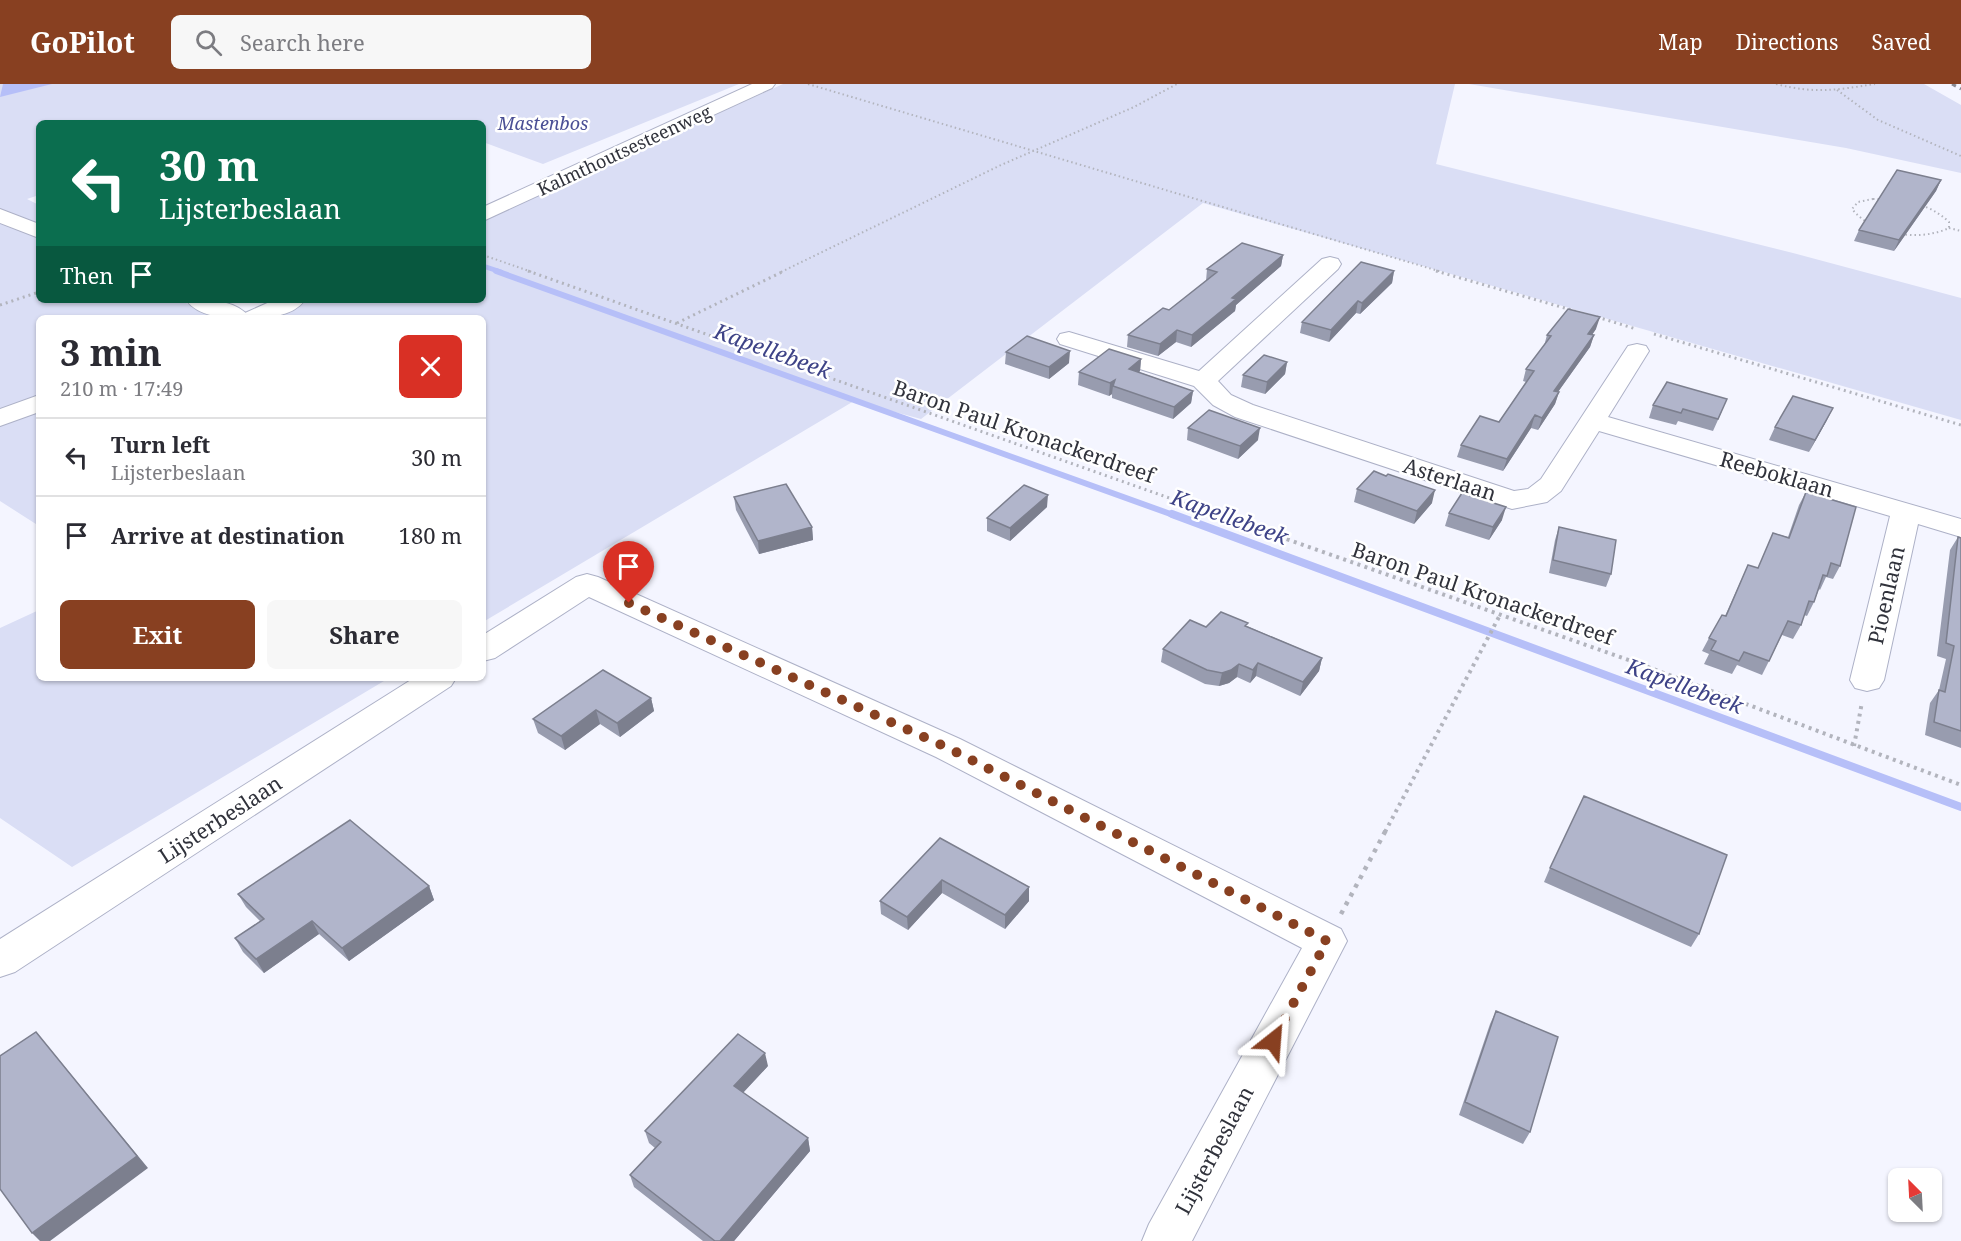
<!DOCTYPE html>
<meta charset="utf-8">
<style>
:root{--surface:#fff;--page:#f7f7f7;--text:#2b2b33;--muted:#7c7c81;--line:#e1e1e2;--accent:#884021}
body{margin:0;font-family:"Noto Serif",serif;background:var(--page);color:var(--text);height:100vh;display:flex;flex-direction:column;font-size:22px;white-space:nowrap}
*{box-sizing:border-box;margin:0}
p{font-size:20px;color:var(--muted)}
.icon{flex:none;width:33px;height:33px;fill:none;stroke:currentColor;stroke-width:2;stroke-linecap:round;stroke-linejoin:round}
.map{position:relative;flex:1;overflow:hidden}
.drawer{position:absolute;left:36px;top:231px;width:450px;height:366px;display:flex;flex-direction:column;background:var(--surface);border-radius:9px;box-shadow:0 2px 4px #0004}
.drawer>*{flex:none}
.hud{position:absolute;left:36px;top:36px;width:450px;height:183px;border-radius:9px;box-shadow:0 2px 4px #0004;background:#0b6e4f;color:#fff;overflow:hidden}
.needle{width:39px;rotate:336deg}
.tools{position:absolute;left:1888px;top:1084px;display:grid;gap:12px}
.tools a{display:grid;place-items:center;width:54px;height:54px;border-radius:9px;background:var(--surface);box-shadow:0 2px 4px #0004;font-size:30px}
.pin{position:absolute;display:grid;place-items:center;width:51px;height:51px;color:#fff;margin:-62px -26px;border-radius:50% 50% 50% 0;rotate:-45deg;box-shadow:0 0 6px #0007}
.pin .icon{rotate:45deg}
.me{position:absolute;width:66px;margin:-33px;rotate:28deg;stroke-linejoin:round;filter:drop-shadow(0 0 4px #0008)}
.turn{display:flex;align-items:center;gap:21px;height:126px;padding:0 24px;font-size:27px}
.turn .icon{width:78px;height:78px;stroke-width:2.5}
.turn b{display:block;font-size:42px;line-height:51px}
.then{display:flex;align-items:center;height:57px;padding:0 24px;background:#0003;gap:12px;font-size:22px}
.round{display:grid;place-items:center;flex:none;width:63px;height:63px;border-radius:9px;background:var(--page)}
.summary{display:flex;align-items:center;justify-content:space-between;height:102px;padding:0 24px}
h1{font-size:36px;font-weight:700;line-height:45px}
.action{display:flex;gap:12px;margin-top:auto;padding:12px 24px}
.action a{flex:1;height:69px;border-radius:9px;background:var(--accent);color:#fff;font-size:24px;font-weight:700;line-height:69px;text-align:center}
.action a+a{background:var(--page);color:var(--text)}
ul{padding:0;list-style:none}
li{display:flex;align-items:center;gap:18px;height:78px;padding:0 24px;border-top:2px solid var(--line)}
li div{flex:1}
li b{display:block;font-size:22px}
li em{font-style:normal}
header{display:flex;align-items:center;gap:36px;box-sizing:border-box;height:84px;padding:0 30px;background:var(--accent);color:#fff}
header strong{font-size:28px}
nav{display:flex;gap:33px;margin-inline-start:auto;font-size:21px}
.search{width:420px;height:54px;background:var(--page);display:flex;align-items:center;gap:15px;box-sizing:border-box;padding:0 21px;border-radius:9px;color:var(--muted);font-size:22px}
.map>svg:first-child{display:block}
.green{fill:#dadef5}
.water{fill:#b6bff8}
.lines{fill:none;stroke-linecap:round;stroke-linejoin:round}
.stream-far2{stroke:#b6bff8;stroke-width:5}
.stream-far1{stroke:#b6bff8;stroke-width:6}
.stream{stroke:#b6bff8;stroke-width:8}
.minor-casing{stroke:#adb1c7;stroke-width:2}
.major-casing{stroke:#adb1c7;stroke-width:2}
.path-far3{stroke:#b2b4bd;stroke-width:2;stroke-dasharray:1.5 3;stroke-linecap:butt}
.path-far2{stroke:#b2b4bd;stroke-width:3;stroke-dasharray:2 4;stroke-linecap:butt}
.path-far1{stroke:#b2b4bd;stroke-width:4;stroke-dasharray:3 4.5;stroke-linecap:butt}
.path{stroke:#b2b4bd;stroke-width:4.5;stroke-dasharray:4 6;stroke-linecap:butt}
.minor{fill:#fff;fill-rule:evenodd}
.major{fill:#fff;fill-rule:evenodd}
.rail{stroke:#888993;stroke-width:3;stroke-dasharray:4.5 4.5;stroke-linecap:butt}
.wall{fill:#989caf}
.shaded-wall{fill:#7c7f8e}
.building{fill:#b1b5cb;stroke:#7c7f8e;stroke-width:1.5}
.route{stroke:#884021;stroke-width:10;stroke-dasharray:0 18}
.labels{text-anchor:middle;dominant-baseline:central;stroke-width:5;stroke-linejoin:round;paint-order:stroke}
.far-park-label{font-size:18px;font-style:italic;fill:#4a4f95;stroke:#fff}
.far-street-label{font-size:18px;fill:#30323b;stroke:#fff}
.street-label{font-size:21px;fill:#30323b;stroke:#fff}
.water-label{font-size:22px;font-style:italic;fill:#3e4387;stroke:#fff}
</style>
<header>
<strong>GoPilot</strong>
<div class="search"><svg class="icon" aria-label="search" viewBox="0 0 24 24"><circle cx="10" cy="10" r="6"/><path d="M15 15l6 6"/></svg>Search here</div>
<nav><a>Map</a><a>Directions</a><a>Saved</a></nav>
</header>
<div class="map">
<svg width="1961" height="1157" viewBox="0 0 1961 1157">
<rect width="100%" height="100%" fill="#f4f5ff"/>
<path class="green" d="M 0,0 L 739,0 L 543,80 L 483,58 L 483,39 L 39,39 L 39,111 L 27,115 L 39,121 L 39,216 L 179,216 L 221,234 L 39,234 L 39,312 L 0,328 Z
M 783,0 L 1455,0 L 1436,80 L 1793,169 L 1961,214 L 1961,336 L 1203,119 L 921,335 L 854,317 L 483,538 L 483,234 L 266,234 L 306,216 L 483,216 L 483,136 Z
M 1469,0 L 1924,0 L 1961,21 L 1961,89 L 1846,64 Z
M 39,323 L 39,442 L 0,417 L 0,338 Z
M 39,526 L 39,594 L 389,594 L 72,783 L 0,734 L 0,544 Z"/>
<path class="water" d="M 3,0 L 52,0 L 0,13 Z"/>
<g class="lines">
<path class="stream-far2" d="M 483,182 L 501,188"/>
<path class="stream-far1" d="M 496,187 L 1176,432"/>
<path class="stream" d="M 1172,430 L 1961,723"/>
<g class="minor-casing">
<path id="minor" d="M 0,125 L 39,140 L 39,154 L 0,139 Z
M 1330,173 L 1338,175 L 1341,180 L 1338,185 L 1218,297 L 1231,311 L 1253,321 L 1514,407 L 1528,405 L 1541,395 L 1628,262 L 1637,260 L 1646,262 L 1649,267 L 1608,333 L 1961,435 L 1961,453 L 1918,440 L 1884,596 L 1879,604 L 1867,607 L 1855,604 L 1850,596 L 1890,432 L 1599,347 L 1561,407 L 1547,418 L 1512,425 L 1235,333 L 1213,321 L 1194,302 L 1060,260 L 1057,255 L 1060,250 L 1069,248 L 1199,287 L 1322,175 Z
M 186,216 C 207,216 237,215 250,234 C 229,234 200,235 186,216 Z
M 587,490 L 598,493 L 960,655 L 1341,845 L 1347,857 L 1192,1157 L 1142,1157 L 1149,1140 L 1302,864 L 936,673 L 589,513 L 495,574 L 483,577 L 483,551 L 576,493 Z
M 414,594 L 456,594 L 451,602 L 15,888 L 0,893 L 0,855 Z"/>
</g>
<g class="major-casing">
<path id="major" d="M 752,0 L 775,0 L 772,4 L 483,137 L 483,123 Z
M 274,216 L 305,216 C 291,235 262,234 241,234 L 245,229 Z
M 39,311 L 39,328 L 0,342 L 0,325 Z"/>
</g>
<path class="path-far3" d="M 808,0 L 1442,188
M 1776,0 C 1815,10 1836,6 1875,0
M 1837,6 L 1878,36 L 1961,72
M 1873,115 C 1901,115 1928,118 1949,138 L 1949,144 C 1919,158 1873,151 1852,125 L 1858,118 Z
M 1949,144 L 1961,147
M 483,171 L 532,188
M 781,188 L 1001,81 L 1134,23 L 1177,0"/>
<path class="path-far2" d="M 528,187 L 1220,432
M 1436,187 L 1575,227
M 0,221 L 39,208
M 1597,233 L 1636,245
M 677,239 L 784,187
M 1654,250 L 1961,341"/>
<path class="path-far1" d="M 1216,430 L 1648,583 L 1961,701
M 1854,662 L 1862,618
M 1385,748 L 1500,531"/>
<path class="path" d="M 1341,830 L 1386,746"/>
<use href="#minor" class="minor"/>
<use href="#major" class="major"/>
<path class="rail" d="M 1952,0 L 1961,5"/>
</g>
<path class="wall" d="M 1941,96 L 1936,107 L 1894,167 L 1854,157 L 1859,146 Z
M 1283,171 L 1281,182 L 1236,221 L 1235,227 L 1191,263 L 1176,258 L 1158,272 L 1127,263 L 1128,251 L 1169,226 L 1206,197 L 1207,185 Z
M 1394,187 L 1392,199 L 1360,230 L 1356,229 L 1329,258 L 1300,249 L 1302,238 Z
M 1596,245 L 1592,251 L 1594,251 L 1590,263 L 1558,308 L 1559,308 L 1555,320 L 1538,346 L 1531,344 L 1503,387 L 1457,373 L 1461,361 L 1499,338 L 1526,298 L 1523,297 L 1526,285 L 1544,262 L 1547,251 Z
M 1006,268 L 1069,279 L 1049,295 L 1005,280 Z
M 1141,275 L 1140,287 L 1139,288 L 1193,307 L 1191,319 L 1173,335 L 1112,314 L 1112,310 L 1109,312 L 1078,301 L 1079,288 Z
M 1287,278 L 1285,290 L 1265,310 L 1241,303 L 1243,291 Z
M 1653,321 L 1722,327 L 1713,347 L 1678,337 L 1676,341 L 1649,334 Z
M 1827,336 L 1809,368 L 1769,356 L 1775,343 Z
M 1188,344 L 1258,356 L 1238,375 L 1187,356 Z
M 1357,405 L 1432,419 L 1414,440 L 1354,418 Z
M 1806,408 L 1840,482 L 1833,495 L 1826,493 L 1820,506 L 1819,505 L 1814,518 L 1807,532 L 1804,531 L 1801,541 L 1793,555 L 1782,551 L 1762,591 L 1737,581 L 1732,590 L 1704,580 L 1709,570 L 1702,567 L 1709,554 L 1725,532 L 1748,481 L 1758,484 L 1773,449 L 1788,453 L 1799,421 Z
M 734,413 L 812,443 L 813,456 L 759,470 L 736,426 Z
M 1047,423 L 1010,457 L 987,447 L 987,434 Z
M 1449,429 L 1502,436 L 1489,456 L 1445,442 Z
M 1559,443 L 1611,490 L 1606,503 L 1549,489 L 1555,456 Z
M 1958,453 L 1961,454 L 1961,664 L 1925,651 L 1930,619 L 1939,606 L 1946,575 L 1937,572 L 1950,466 Z
M 1247,542 L 1322,574 L 1319,587 L 1300,612 L 1256,592 L 1250,599 L 1237,593 L 1229,599 L 1219,602 L 1205,600 L 1161,578 L 1163,565 L 1206,543 Z
M 651,614 L 654,627 L 620,653 L 600,640 L 565,666 L 538,649 L 533,635 Z
M 940,754 L 1029,817 L 1005,845 L 942,809 L 908,846 L 881,830 L 880,817 Z
M 1550,784 L 1699,850 L 1691,863 L 1544,798 Z
M 429,802 L 434,816 L 349,877 L 319,850 L 264,889 L 243,868 L 235,854 L 260,837 L 246,823 L 238,810 Z
M 1496,927 L 1530,1048 L 1523,1060 L 1459,1031 L 1490,940 Z
M 768,982 L 743,1009 L 808,1054 L 810,1067 L 734,1157 L 703,1157 L 634,1103 L 630,1091 L 655,1064 L 649,1059 L 645,1047 Z"/>
<path class="shaded-wall" d="M 1941,96 L 1936,107 L 1894,167 L 1899,156 Z
M 1283,171 L 1281,182 L 1236,221 L 1235,227 L 1191,263 L 1192,251 L 1232,214 Z
M 1394,187 L 1392,199 L 1360,230 L 1362,219 Z
M 1358,217 L 1356,229 L 1329,258 L 1331,246 Z
M 1600,233 L 1596,245 L 1584,262 L 1588,250 Z
M 1177,246 L 1176,258 L 1158,272 L 1160,260 Z
M 1594,251 L 1590,263 L 1550,319 L 1554,307 Z
M 1070,267 L 1069,279 L 1049,295 L 1049,283 Z
M 1141,275 L 1140,287 L 1128,297 L 1129,285 Z
M 1287,278 L 1285,290 L 1265,310 L 1267,298 Z
M 1115,296 L 1113,302 L 1112,310 L 1109,312 L 1110,299 Z
M 1193,307 L 1191,319 L 1173,335 L 1174,323 Z
M 1559,308 L 1555,320 L 1538,346 L 1542,334 Z
M 1833,324 L 1827,336 L 1809,368 L 1815,356 Z
M 1535,331 L 1531,344 L 1503,387 L 1507,375 Z
M 1260,344 L 1258,356 L 1238,375 L 1240,362 Z
M 1435,406 L 1432,419 L 1414,440 L 1417,427 Z
M 1048,411 L 1047,423 L 1010,457 L 1010,444 Z
M 1506,423 L 1502,436 L 1489,456 L 1493,443 Z
M 812,443 L 813,456 L 759,470 L 758,457 Z
M 1322,574 L 1319,587 L 1300,612 L 1303,598 Z
M 1258,579 L 1256,592 L 1250,599 L 1253,586 Z
M 1239,580 L 1237,593 L 1229,599 L 1219,602 L 1222,589 Z
M 651,614 L 654,627 L 620,653 L 617,639 Z
M 596,626 L 600,640 L 565,666 L 561,652 Z
M 942,796 L 942,809 L 908,846 L 907,833 Z
M 429,802 L 434,816 L 349,877 L 342,864 Z
M 1029,803 L 1029,817 L 1005,845 L 1005,831 Z
M 312,837 L 319,850 L 264,889 L 256,875 Z
M 36,948 L 148,1084 L 50,1157 L 40,1157 L 32,1149 Z
M 765,969 L 768,982 L 737,1015 L 734,1002 Z
M 808,1054 L 810,1067 L 734,1157 L 720,1157 Z"/>
<path class="building" d="M 1897,86 L 1941,96 L 1899,156 L 1859,146 Z
M 1242,159 L 1283,171 L 1232,214 L 1236,215 L 1192,251 L 1177,246 L 1160,260 L 1128,251 L 1163,224 L 1169,226 L 1217,188 L 1207,185 Z
M 1361,178 L 1394,187 L 1362,219 L 1358,217 L 1331,246 L 1302,238 Z
M 1568,225 L 1600,233 L 1588,250 L 1594,251 L 1554,307 L 1559,308 L 1542,334 L 1535,331 L 1507,375 L 1461,361 L 1480,332 L 1499,338 L 1534,287 L 1526,285 L 1551,252 L 1547,251 Z
M 1027,252 L 1070,267 L 1049,283 L 1006,268 Z
M 1109,265 L 1141,275 L 1129,285 L 1193,307 L 1174,323 L 1113,302 L 1115,296 L 1110,299 L 1079,288 Z
M 1264,271 L 1287,278 L 1267,298 L 1243,291 Z
M 1667,298 L 1727,315 L 1718,335 L 1683,325 L 1681,329 L 1653,321 Z
M 1793,312 L 1833,324 L 1815,356 L 1775,343 Z
M 1209,326 L 1260,344 L 1240,362 L 1188,344 Z
M 1374,387 L 1386,392 L 1388,390 L 1435,406 L 1417,427 L 1357,405 Z
M 786,400 L 812,443 L 758,457 L 734,413 Z
M 1024,401 L 1048,411 L 1010,444 L 987,434 Z
M 1806,408 L 1856,423 L 1840,482 L 1831,479 L 1827,492 L 1823,491 L 1814,518 L 1809,517 L 1801,541 L 1788,537 L 1769,577 L 1744,568 L 1739,577 L 1711,566 L 1716,557 L 1709,554 L 1722,531 L 1726,532 L 1748,481 L 1758,484 L 1773,449 L 1789,454 Z
M 1462,409 L 1506,423 L 1493,443 L 1449,429 Z
M 1559,443 L 1616,456 L 1611,490 L 1553,476 Z
M 1958,453 L 1961,454 L 1961,647 L 1934,638 L 1939,606 L 1945,608 L 1954,562 L 1946,559 Z
M 1221,528 L 1248,539 L 1245,542 L 1322,574 L 1303,598 L 1258,579 L 1253,586 L 1239,580 L 1231,586 L 1222,589 L 1207,586 L 1163,565 L 1190,536 L 1206,543 Z
M 603,586 L 651,614 L 617,639 L 596,626 L 561,652 L 533,635 Z
M 1584,712 L 1727,771 L 1699,850 L 1550,784 Z
M 350,736 L 429,802 L 342,864 L 312,837 L 256,875 L 235,854 L 264,835 L 238,810 Z
M 940,754 L 1029,803 L 1005,831 L 942,796 L 907,833 L 880,817 Z
M 1496,927 L 1558,953 L 1530,1048 L 1465,1018 Z
M 36,948 L 137,1072 L 32,1149 L 0,1105 L 0,972 Z
M 738,950 L 765,969 L 734,1002 L 808,1054 L 720,1157 L 715,1157 L 630,1091 L 661,1058 L 645,1047 Z"/>
<g class="lines">
<path class="route" d="M 629,519 L 948,664 L 1327,857 L 1273,957"/>
</g>
<g class="labels">
<g class="far-park-label">
<text x="543" y="39">Mastenbos</text>
</g>
<g class="far-street-label">
<text transform="translate(624 66) rotate(-25)">Kalmthoutsesteenweg</text>
</g>
<g class="street-label">
<text transform="translate(1024 347) rotate(19)">Baron Paul Kronackerdreef</text>
<text transform="translate(1777 390) rotate(16)">Reeboklaan</text>
<text transform="translate(1450 395) rotate(18)">Asterlaan</text>
<text transform="translate(1483 509) rotate(19)">Baron Paul Kronackerdreef</text>
<text transform="translate(1886 511) rotate(-77)">Pioenlaan</text>
<text transform="translate(220 735) rotate(-33)">Lijsterbeslaan</text>
<text transform="translate(1214 1066) rotate(-62)">Lijsterbeslaan</text>
</g>
<g class="water-label">
<text transform="translate(773 266) rotate(20)">Kapellebeek</text>
<text transform="translate(1230 432) rotate(20)">Kapellebeek</text>
<text transform="translate(1685 601) rotate(20)">Kapellebeek</text>
</g>
</g>
</svg>
<div class="tools">
<a><svg class="needle" viewBox="-14 -14 28 28"><path d="M0-13l5 13h-10z" fill="#e53935"/><path d="M0 13l5-13h-10z" fill="#7c7c81"/></svg></a>
</div>
<div class="pin" style="left:629px;top:519px;background:#d93025"><svg class="icon" aria-label="arrive" viewBox="0 0 24 24"><path d="M6 21V4h12l-3 4 3 4H6"/></svg></div>
<svg class="me" style="left:1273px;top:957px" viewBox="-20 -20 40 40"><path d="M0-17L14 15 0 8-14 15z" fill="#884021" stroke="#fff" stroke-width="4"/></svg>
<div class="hud">
<div class="turn"><svg class="icon" aria-label="left" viewBox="0 0 24 24"><path d="M17 20v-9H6M10 6l-5 5 5 5"/></svg><div><b>30 m</b>Lijsterbeslaan</div></div>
<div class="then">Then<svg class="icon" aria-label="arrive" viewBox="0 0 24 24"><path d="M6 21V4h12l-3 4 3 4H6"/></svg></div>
</div>
<section class="drawer">
<div class="summary"><div><h1>3 min</h1><p>210 m · 17:49</p></div><a class="round" style="background:#d93025;color:#fff"><svg class="icon" aria-label="close" viewBox="0 0 24 24"><path d="M6 6l12 12M18 6L6 18"/></svg></a></div>
<ul>
<li><svg class="icon" aria-label="left" viewBox="0 0 24 24"><path d="M17 20v-9H6M10 6l-5 5 5 5"/></svg><div><b>Turn left</b><p>Lijsterbeslaan</p></div><em>30 m</em></li>
<li><svg class="icon" aria-label="arrive" viewBox="0 0 24 24"><path d="M6 21V4h12l-3 4 3 4H6"/></svg><div><b>Arrive at destination</b></div><em>180 m</em></li>
</ul>
<div class="action"><a>Exit</a><a>Share</a></div>
</section>
</div>
